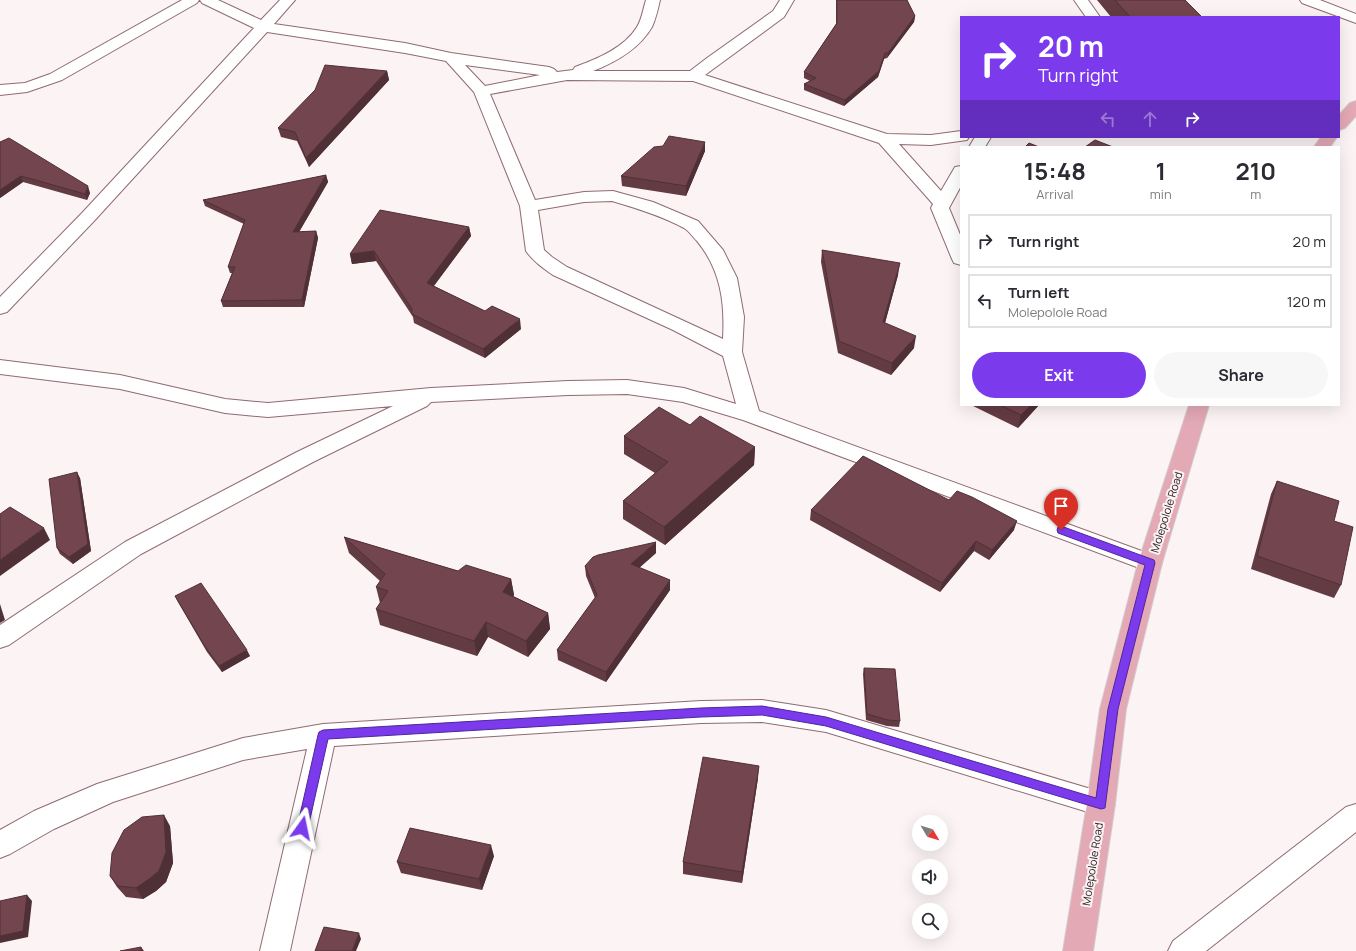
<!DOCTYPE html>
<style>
:root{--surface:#fff;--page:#f7f7f7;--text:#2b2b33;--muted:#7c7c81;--line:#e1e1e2;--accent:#7c3aed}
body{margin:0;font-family:Manrope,sans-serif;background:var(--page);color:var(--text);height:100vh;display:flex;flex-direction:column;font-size:15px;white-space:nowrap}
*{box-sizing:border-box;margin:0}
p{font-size:13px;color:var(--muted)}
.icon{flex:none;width:22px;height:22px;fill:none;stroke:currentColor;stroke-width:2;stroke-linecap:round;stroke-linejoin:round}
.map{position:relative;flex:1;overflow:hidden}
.details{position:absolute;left:960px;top:146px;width:380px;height:260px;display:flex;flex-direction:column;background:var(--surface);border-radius:0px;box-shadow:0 4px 16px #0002}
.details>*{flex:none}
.banner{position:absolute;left:960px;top:16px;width:380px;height:122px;border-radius:0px;box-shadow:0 4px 16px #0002;background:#7c3aed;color:#fff;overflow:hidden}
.needle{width:26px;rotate:128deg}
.fabs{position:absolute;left:912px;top:815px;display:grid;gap:8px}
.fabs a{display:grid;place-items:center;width:36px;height:36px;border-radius:50%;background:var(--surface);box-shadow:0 4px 16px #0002;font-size:20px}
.pin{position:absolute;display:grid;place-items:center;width:34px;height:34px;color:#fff;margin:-41px -17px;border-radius:50% 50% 50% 0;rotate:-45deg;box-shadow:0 0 4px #0007}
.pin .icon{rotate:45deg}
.me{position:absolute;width:44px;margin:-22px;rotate:12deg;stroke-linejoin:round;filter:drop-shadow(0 0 3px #0008)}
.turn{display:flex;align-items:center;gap:14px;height:84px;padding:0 12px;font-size:18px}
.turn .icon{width:52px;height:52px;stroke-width:2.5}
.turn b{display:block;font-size:28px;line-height:34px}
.lanes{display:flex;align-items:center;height:38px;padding:0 12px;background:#0003;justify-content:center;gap:20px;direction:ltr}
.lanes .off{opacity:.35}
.eta{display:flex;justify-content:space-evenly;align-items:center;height:68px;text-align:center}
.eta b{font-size:24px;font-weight:700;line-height:28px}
.primary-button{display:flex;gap:8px;margin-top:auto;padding:8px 12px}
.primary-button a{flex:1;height:46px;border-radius:24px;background:var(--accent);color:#fff;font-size:16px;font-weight:700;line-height:46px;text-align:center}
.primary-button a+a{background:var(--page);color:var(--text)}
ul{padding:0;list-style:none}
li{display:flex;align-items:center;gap:12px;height:54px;margin:0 8px 6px;padding:0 4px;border:2px solid var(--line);border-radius:0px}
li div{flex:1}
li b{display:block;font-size:15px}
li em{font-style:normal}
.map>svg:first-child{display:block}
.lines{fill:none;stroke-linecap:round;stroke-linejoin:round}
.street-casing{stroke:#8f6b71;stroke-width:2}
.primary-casing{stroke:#d1cecf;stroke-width:2}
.street{fill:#fff;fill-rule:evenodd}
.primary{fill:#e3a9b5;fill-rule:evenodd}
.wall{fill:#633b43}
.shaded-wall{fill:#503037}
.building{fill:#73454e;stroke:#503037}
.route{fill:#7c3aed;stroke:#51269a}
.labels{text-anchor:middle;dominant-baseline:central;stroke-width:4;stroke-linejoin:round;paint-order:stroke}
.street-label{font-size:11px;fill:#302124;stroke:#fbf3f4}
</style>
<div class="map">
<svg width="1356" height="951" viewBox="0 0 1356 951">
<rect width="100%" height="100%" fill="#fbf3f4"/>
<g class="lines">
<g class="street-casing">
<path id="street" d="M 182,0 L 199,0 L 197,3 L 62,80 L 27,92 L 0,95 L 0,85 L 25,83 L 50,74 Z
M 200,0 L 218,0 L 261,20 L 280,0 L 295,0 L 274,24 L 405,43 L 451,53 L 549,67 L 554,69 L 557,72 L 573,70 L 575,67 C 597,59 624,48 637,27 C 642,19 643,9 646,0 L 660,0 C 658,9 656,18 652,27 C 639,49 616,62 593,71 L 690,71 L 707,58 L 773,11 L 780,0 L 794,0 L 784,17 L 705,75 L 887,134 L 931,135 L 961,131 L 961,137 L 969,137 L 967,140 L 931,145 L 899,144 L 941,191 L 955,167 L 961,166 L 961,186 L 949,208 L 961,237 L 961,265 L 954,263 L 952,259 L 931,208 L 933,204 L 879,143 L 693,81 L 567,80 L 490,94 L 535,200 L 584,192 L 613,191 L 653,202 L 698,221 L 723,250 L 737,278 L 744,317 L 742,352 L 759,411 L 1158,557 L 1162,563 L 1158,569 L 1150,572 L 1142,569 L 743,420 L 683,402 L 627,394 L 568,395 L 431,402 L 427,406 L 313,462 L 141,554 L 9,645 L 0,648 L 0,625 L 125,542 L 297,452 L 393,406 L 268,417 L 225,413 L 120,389 L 0,374 L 0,360 L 120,375 L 225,399 L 268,403 L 431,388 L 568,381 L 627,380 L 684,388 L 736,404 L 723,356 L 673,330 L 553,275 C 543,268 533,261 526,251 L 520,206 L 474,92 L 446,61 L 405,53 L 267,32 L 94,221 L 7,312 L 0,314 L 0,297 L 82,213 L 254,28 L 202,3 ZM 465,65 L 540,75 L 485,86 ZM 612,201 C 636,208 662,216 684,228 C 689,231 693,237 697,241 C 721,270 725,303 723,339 L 567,267 L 552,257 L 544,250 L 538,210 L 584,202 Z
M 1074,0 L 1088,0 L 1100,17 L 1086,17 Z
M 1300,0 L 1320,0 L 1356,14 L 1356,23 L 1302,3 Z
M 975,137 L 991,137 L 985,147 L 969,147 Z
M 762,700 L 826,710 L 1101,792 L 1111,795 L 1115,804 L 1111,813 L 1101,816 L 826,732 L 762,722 L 701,723 L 334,746 L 290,951 L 260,951 L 307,749 L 243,760 L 113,802 L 54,829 L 10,854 L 0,858 L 0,830 L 34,811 L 97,784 L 243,738 L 323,724 L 701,701 Z
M 1356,804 L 1356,832 L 1206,951 L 1168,951 L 1173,941 L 1346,807 Z"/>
</g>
<g class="primary-casing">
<path id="primary" d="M 1356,101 L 1356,116 L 1345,128 L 1339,130 L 1339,115 L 1350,103 Z
M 1321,137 L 1337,137 L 1330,147 L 1314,147 Z
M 1189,405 L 1209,405 L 1162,563 L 1126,709 L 1115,804 L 1093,951 L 1063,951 L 1087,804 L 1100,709 L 1138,563 Z"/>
</g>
<use href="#street" class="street"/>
<use href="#primary" class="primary"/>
</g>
<path class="wall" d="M 836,0 L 907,0 L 915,16 L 914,22 L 887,58 L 884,59 L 878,77 L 844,106 L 804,90 L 804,84 L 810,81 L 804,78 L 804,72 L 836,24 Z
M 1097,0 L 1185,0 L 1202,17 L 1111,17 Z
M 387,71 L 389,80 L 309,167 L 297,141 L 281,137 L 278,128 Z
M 0,142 L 90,193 L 87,200 L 23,182 L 0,198 Z
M 663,146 L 705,151 L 686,196 L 622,186 L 621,176 Z
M 326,175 L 328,182 L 299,232 L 316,231 L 318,238 L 304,307 L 223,307 L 221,301 L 232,273 L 230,273 L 228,267 L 244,224 L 205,206 L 203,200 Z
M 469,227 L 471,236 L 434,286 L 521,329 L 485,358 L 414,323 L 413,317 L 376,261 L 352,264 L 350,254 Z
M 822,250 L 898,275 L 885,323 L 914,348 L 891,375 L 838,353 L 821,262 Z
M 971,405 L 1039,405 L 1018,428 Z
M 690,425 L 755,447 L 754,465 L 665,545 L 623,519 L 623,501 L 655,473 L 624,454 L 624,436 Z
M 80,478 L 91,551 L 73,564 L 60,554 L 57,548 Z
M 1277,481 L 1334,521 L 1341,585 L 1334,598 L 1251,569 L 1271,494 Z
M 949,500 L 1014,530 L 989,560 L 974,551 L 940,592 L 810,520 L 811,510 Z
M 344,537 L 458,571 L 511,579 L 514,595 L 513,596 L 548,613 L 550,629 L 528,657 L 488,637 L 477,656 L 380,625 L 376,609 L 380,603 L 376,587 L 380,581 L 349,553 Z
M 656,553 L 639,568 L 670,580 L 670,590 L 606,682 L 558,660 L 557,650 L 595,598 L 586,576 L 585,566 Z
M 175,596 L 250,656 L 222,672 L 207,652 L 178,602 Z
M 864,668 L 900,721 L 899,727 L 887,726 L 866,720 L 863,674 Z
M 758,778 L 742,883 L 683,874 L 683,862 Z
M 170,826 L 173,863 L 166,882 L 156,891 L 143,899 L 126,897 L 117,887 L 110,876 Z
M 494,856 L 482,890 L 401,873 L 397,862 Z"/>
<path class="shaded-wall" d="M 915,16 L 914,22 L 887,58 L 888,53 Z
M 885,53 L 884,59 L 878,77 L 844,106 L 845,100 Z
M 387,71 L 389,80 L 309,167 L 306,158 Z
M 705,142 L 705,151 L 686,196 L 686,186 Z
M 326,175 L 328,182 L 295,239 L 293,232 Z
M 21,176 L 23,182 L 0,198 L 0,190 Z
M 88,186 L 90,193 L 87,200 L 85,194 Z
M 469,227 L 471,236 L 429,292 L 427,283 Z
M 316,231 L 318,238 L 304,307 L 302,300 Z
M 374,251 L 376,261 L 352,264 L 350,254 Z
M 900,263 L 898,275 L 882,334 L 883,322 Z
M 520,319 L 521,329 L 485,358 L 483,349 Z
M 916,336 L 914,348 L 891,375 L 892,363 Z
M 1031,405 L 1039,405 L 1018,428 L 1021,415 Z
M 755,447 L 754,465 L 665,545 L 664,527 Z
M 77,472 L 80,478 L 91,551 L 73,564 L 69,557 Z
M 1017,521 L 1014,530 L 989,560 L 992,550 Z
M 44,528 L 50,540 L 0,576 L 0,560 Z
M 976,541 L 974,551 L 940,592 L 942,583 Z
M 656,542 L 656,553 L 631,575 L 631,564 Z
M 511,579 L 514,595 L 506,608 L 503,592 Z
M 670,580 L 670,590 L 606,682 L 606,672 Z
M 0,604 L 5,620 L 0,623 Z
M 548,613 L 550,629 L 528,657 L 526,641 Z
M 486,622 L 488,637 L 477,656 L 474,641 Z
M 247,650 L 250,656 L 222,672 L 219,666 Z
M 759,766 L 758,778 L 742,883 L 742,872 Z
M 164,815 L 170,826 L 173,863 L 166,882 L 156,891 L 143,899 L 136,888 Z
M 491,845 L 494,856 L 482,890 L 479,879 Z
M 27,895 L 32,901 L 28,937 L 0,943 L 0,936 Z
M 359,933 L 361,939 L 356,951 L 352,951 Z
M 141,947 L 144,951 L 141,951 Z"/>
<path class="building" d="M 837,0 L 907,0 L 915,16 L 888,53 L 885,53 L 879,71 L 845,100 L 804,84 L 816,78 L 804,72 L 837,23 Z
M 1115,0 L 1185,0 L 1202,17 L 1130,17 Z
M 325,65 L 387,71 L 306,158 L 295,132 L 278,128 L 315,90 Z
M 669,136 L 705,142 L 686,186 L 621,176 L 654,147 L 663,146 Z
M 9,138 L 88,186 L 85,194 L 21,176 L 0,190 L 0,142 Z
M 1095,140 L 1113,147 L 1085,147 Z
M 1029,143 L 1039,147 L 1025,147 Z
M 326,175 L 293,232 L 316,231 L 302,300 L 221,301 L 235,267 L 228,267 L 245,220 L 203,200 Z
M 380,210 L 469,227 L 427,283 L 485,311 L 492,306 L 520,319 L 483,349 L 412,314 L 412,309 L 374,251 L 350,254 Z
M 822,250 L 900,263 L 883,322 L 916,336 L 892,363 L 839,341 Z
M 1000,405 L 1031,405 L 1021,415 Z
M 659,407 L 690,425 L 700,416 L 755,447 L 664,527 L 623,501 L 668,462 L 624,436 Z
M 863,456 L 949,500 L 957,491 L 972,497 L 1017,521 L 992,550 L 976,541 L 942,583 L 811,510 Z
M 77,472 L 88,544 L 69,557 L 57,548 L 49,479 Z
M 1277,481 L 1339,501 L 1334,521 L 1353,527 L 1341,585 L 1257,556 Z
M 10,507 L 44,528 L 0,560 L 0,514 Z
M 344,537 L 458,571 L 466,565 L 511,579 L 503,592 L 548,613 L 526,641 L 486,622 L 474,641 L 376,609 L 388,591 L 376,587 L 385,574 Z
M 656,542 L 631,564 L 670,580 L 606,672 L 557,650 L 597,595 L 585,566 L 593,557 L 598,555 Z
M 201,583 L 247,650 L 219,666 L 204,645 L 175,596 Z
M 864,668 L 895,669 L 900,721 L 888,720 L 867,714 Z
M 703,757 L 759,766 L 742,872 L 683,862 Z
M 164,815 L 166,852 L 159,871 L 149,879 L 136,888 L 118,886 L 110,876 L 112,853 L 124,830 L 142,817 Z
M 410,828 L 491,845 L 479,879 L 397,862 Z
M 27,895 L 23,931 L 0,936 L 0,901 Z
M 324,927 L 359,933 L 352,951 L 315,951 Z
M 141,947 L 141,951 L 120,951 Z"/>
<path class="route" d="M 1061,526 L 1154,560 L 1155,563 L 1118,709 L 1105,808 L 1101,809 L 826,726 L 762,715 L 701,717 L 328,739 L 308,828 L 307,831 L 302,833 L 298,831 L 297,828 L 318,735 L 319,732 L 323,730 L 701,708 L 762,706 L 826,717 L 1096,798 L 1108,709 L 1145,565 L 1058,533 L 1057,530 L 1058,527 Z"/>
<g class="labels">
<g class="street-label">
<text transform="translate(1166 512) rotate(-73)">Molepolole Road</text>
<text transform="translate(1092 864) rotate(-81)">Molepolole Road</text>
</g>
</g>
</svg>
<div class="fabs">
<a><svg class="needle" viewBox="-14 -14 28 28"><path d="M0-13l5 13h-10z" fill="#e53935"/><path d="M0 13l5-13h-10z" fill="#7c7c81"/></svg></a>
<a><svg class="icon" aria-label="sound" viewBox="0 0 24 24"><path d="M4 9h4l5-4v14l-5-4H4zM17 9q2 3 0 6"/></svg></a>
<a><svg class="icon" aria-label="search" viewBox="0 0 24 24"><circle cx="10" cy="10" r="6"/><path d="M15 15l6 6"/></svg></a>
</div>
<div class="pin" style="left:1061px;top:530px;background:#d93025"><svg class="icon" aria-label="arrive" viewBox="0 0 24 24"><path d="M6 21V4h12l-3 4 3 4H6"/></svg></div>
<svg class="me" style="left:302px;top:828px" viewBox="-20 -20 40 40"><path d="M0-17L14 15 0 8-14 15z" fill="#7c3aed" stroke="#fff" stroke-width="4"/></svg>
<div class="banner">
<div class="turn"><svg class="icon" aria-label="right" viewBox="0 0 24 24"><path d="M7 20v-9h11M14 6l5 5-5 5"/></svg><div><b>20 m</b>Turn right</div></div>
<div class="lanes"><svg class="icon off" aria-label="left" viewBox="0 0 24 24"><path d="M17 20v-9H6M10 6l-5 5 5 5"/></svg><svg class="icon off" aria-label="ahead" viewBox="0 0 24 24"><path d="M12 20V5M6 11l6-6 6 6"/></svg><svg class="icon" aria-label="right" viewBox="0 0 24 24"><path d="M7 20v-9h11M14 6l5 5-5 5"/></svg></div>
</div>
<section class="details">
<div class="eta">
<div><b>15:48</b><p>Arrival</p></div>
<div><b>1</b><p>min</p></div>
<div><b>210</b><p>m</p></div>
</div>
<ul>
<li><svg class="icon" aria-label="right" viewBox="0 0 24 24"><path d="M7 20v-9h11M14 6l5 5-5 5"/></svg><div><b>Turn right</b></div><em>20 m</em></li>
<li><svg class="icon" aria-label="left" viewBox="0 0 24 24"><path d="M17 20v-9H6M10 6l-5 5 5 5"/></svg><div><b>Turn left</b><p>Molepolole Road</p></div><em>120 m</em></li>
</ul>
<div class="primary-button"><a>Exit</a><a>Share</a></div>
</section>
</div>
